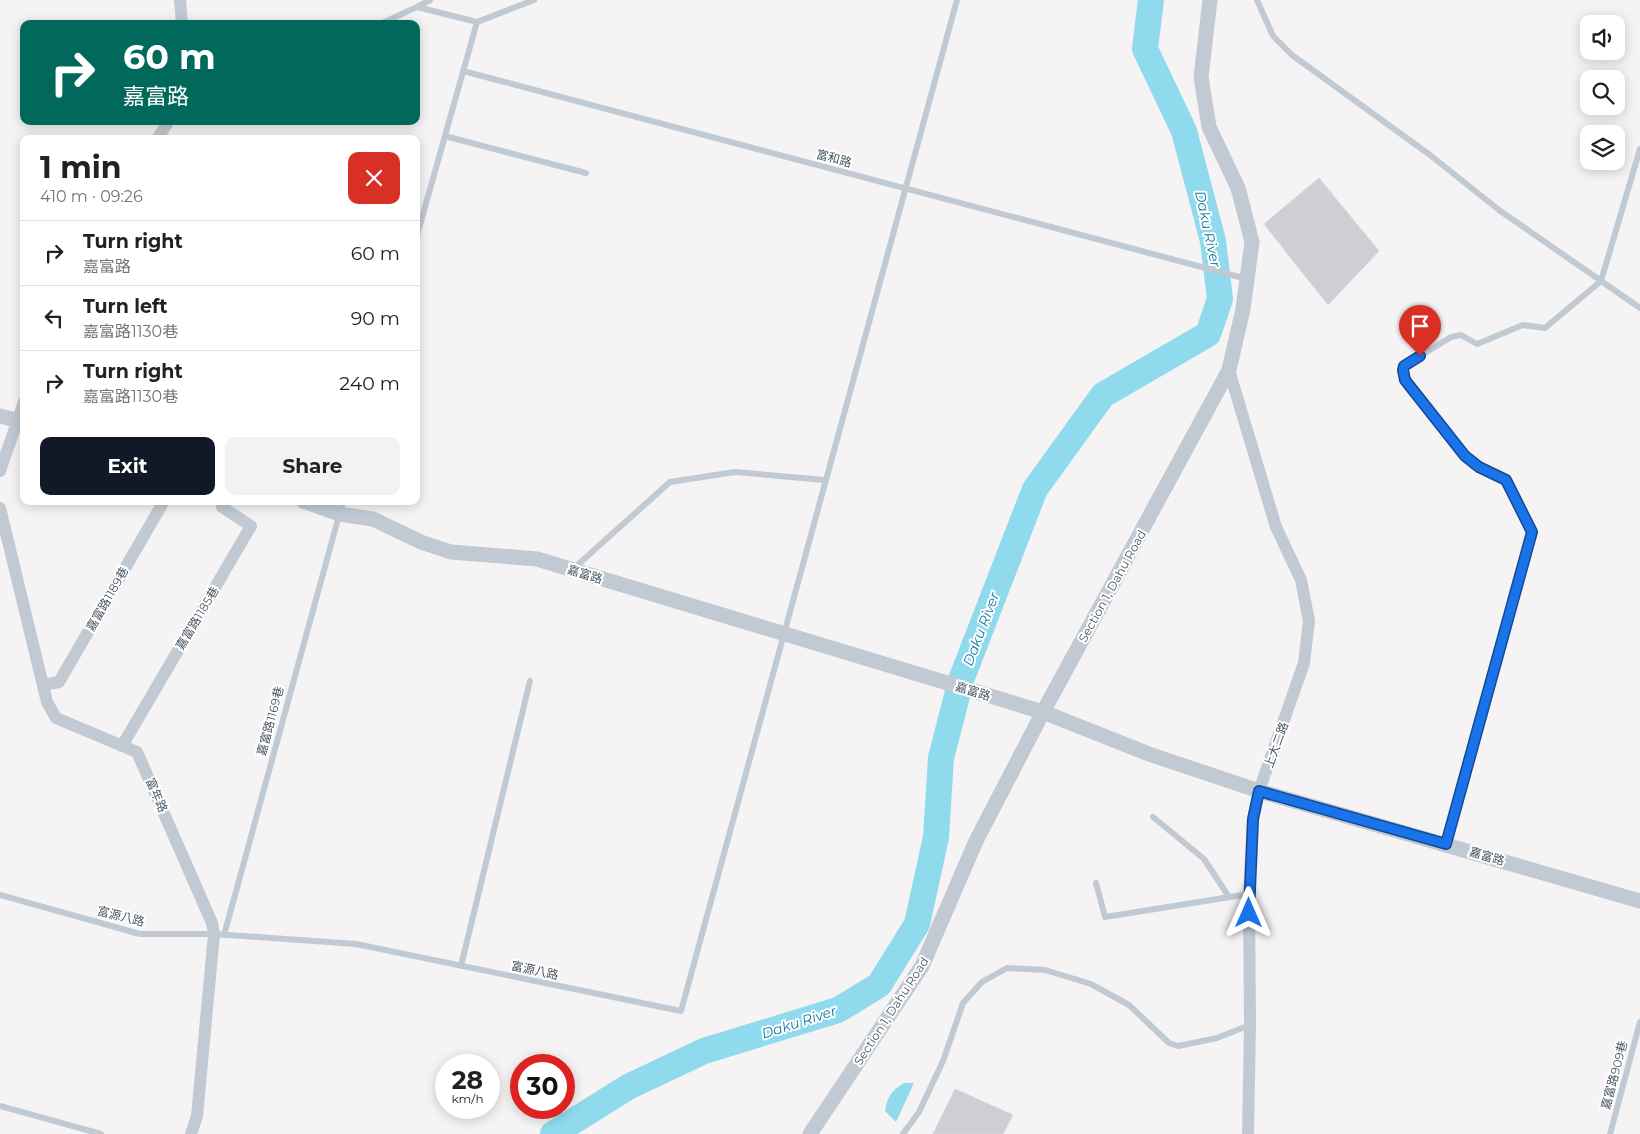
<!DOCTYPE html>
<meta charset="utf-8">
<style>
:root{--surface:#fff;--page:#f2f2f2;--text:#202124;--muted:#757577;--line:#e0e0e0;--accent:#111827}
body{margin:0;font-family:Montserrat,"Noto Sans TC",sans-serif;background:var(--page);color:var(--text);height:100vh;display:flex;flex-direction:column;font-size:19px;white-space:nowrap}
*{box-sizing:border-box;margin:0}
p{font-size:16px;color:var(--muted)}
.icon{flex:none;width:28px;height:28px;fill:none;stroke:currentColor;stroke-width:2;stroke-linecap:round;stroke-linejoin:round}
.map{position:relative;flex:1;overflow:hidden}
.details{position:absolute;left:20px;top:135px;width:400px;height:370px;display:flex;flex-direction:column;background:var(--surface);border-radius:10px;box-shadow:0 2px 12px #0003}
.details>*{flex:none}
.top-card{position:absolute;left:20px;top:20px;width:400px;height:105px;border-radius:10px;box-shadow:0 2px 12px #0003;background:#00695c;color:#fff;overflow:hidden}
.buttons{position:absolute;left:1580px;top:15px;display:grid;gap:10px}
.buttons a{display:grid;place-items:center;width:45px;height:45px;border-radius:10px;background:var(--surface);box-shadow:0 2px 12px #0003;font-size:25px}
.speed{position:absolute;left:435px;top:1054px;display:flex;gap:10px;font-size:25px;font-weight:700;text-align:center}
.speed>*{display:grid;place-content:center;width:65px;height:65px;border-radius:50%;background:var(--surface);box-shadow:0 2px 12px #0003;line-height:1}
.speed small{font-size:12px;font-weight:400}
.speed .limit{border:8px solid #d22;background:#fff;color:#111}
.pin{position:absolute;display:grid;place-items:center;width:42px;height:42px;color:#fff;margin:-51px -21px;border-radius:50% 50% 50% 0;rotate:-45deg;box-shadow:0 0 5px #0007}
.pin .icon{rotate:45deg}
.me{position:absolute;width:55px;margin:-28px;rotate:0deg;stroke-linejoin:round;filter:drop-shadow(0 0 4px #0008)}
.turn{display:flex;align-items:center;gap:18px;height:105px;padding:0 20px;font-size:22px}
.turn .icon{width:65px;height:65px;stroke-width:2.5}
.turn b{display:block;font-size:35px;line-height:42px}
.round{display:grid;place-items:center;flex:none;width:52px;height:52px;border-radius:10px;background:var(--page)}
.head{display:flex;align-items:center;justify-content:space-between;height:85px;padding:0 20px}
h1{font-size:30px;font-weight:700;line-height:38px}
.button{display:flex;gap:10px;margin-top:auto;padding:10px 20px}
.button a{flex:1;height:58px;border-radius:10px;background:var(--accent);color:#fff;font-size:20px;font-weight:700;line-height:58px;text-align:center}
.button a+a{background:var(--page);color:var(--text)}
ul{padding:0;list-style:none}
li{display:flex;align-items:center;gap:15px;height:65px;padding:0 20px;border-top:1px solid var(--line)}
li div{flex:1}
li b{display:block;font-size:19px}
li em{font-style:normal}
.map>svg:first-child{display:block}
.water{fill:#90daee}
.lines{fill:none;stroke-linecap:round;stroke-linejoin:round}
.river{stroke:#90daee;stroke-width:26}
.building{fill:#cdcfd5;stroke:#d7d9de}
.service{stroke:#c1cad2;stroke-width:6}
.minor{stroke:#c1cad2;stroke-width:12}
.tertiary{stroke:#c1cad2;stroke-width:15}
.route-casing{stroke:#114b97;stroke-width:12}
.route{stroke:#1a73e8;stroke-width:9}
.labels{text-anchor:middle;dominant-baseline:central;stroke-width:4;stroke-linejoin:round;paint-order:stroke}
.street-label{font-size:12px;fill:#4a5661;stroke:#fff}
.water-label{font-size:14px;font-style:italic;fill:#0c7c9b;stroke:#fff}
</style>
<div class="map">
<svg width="1640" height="1134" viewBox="0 0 1640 1134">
<rect width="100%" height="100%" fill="#f5f3f3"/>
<path class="water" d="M 904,1083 L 914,1083 L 896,1122 L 885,1111 C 887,1097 892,1090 904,1083 Z"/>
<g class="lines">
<path class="river" d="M 553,1134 L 628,1087 L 704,1051 L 838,1010 L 879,985 L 917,924 L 936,837 L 941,758 L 961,680 L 1035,489 L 1103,395 L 1208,334 L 1220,299 L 1213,241 L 1184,131 L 1145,49 L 1151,0"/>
</g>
<path class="building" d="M 1319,178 L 1379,251 L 1328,305 L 1264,224 Z
M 955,1089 L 1013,1115 L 1003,1134 L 933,1134 Z"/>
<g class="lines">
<path class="service" d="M 1257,0 L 1273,36 L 1292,55 L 1430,155 L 1499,210 L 1640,308
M 417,7 L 430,0
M 380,24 L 417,7 L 477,22 L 534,0
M 463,71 L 1247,279
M 445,136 L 586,173
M 416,239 L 477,22
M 573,569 L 670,482 L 735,472 L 825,480
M 1153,817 L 1204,859 L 1229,897
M 1446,844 L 1532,531 L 1507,479 L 1479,467 L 1465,456 L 1405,380 L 1403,370 L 1404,366 L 1451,337 L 1461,335 L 1477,344 L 1523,325 L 1545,328 L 1601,281 L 1640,149
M 1096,883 L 1105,917 L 1249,894
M 0,895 L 140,934 L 214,934 L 356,944 L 681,1011 L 957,0
M 224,935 L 343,501
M 461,966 L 530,681
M 0,1106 L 101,1134
M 903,1134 L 919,1112 L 943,1061 L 963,1003 L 982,982 L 1007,968 L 1045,970 L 1091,984 L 1129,1005 L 1169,1043 L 1178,1046 L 1217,1038 L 1250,1025
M 1610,1134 L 1640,1022"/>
<path class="minor" d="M 180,0 L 182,24
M 157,139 L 169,121
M 1229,370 L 1276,527 L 1301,580 L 1309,621 L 1304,663 L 1259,791 L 1253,819 L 1249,894 L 1250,1025 L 1248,1134
M 0,471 L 24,402
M 0,508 L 47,702 L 56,718 L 137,752 L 212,923 L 214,934 L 197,1116 L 191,1134
M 43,685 L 59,682 L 164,501
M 122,746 L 251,526 L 222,507 L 225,501"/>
<path class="tertiary" d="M 0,416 L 24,422
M 303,501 L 339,514 L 373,519 L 421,542 L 451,552 L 537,559 L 1043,712 L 1149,754 L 1259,791 L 1640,901
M 810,1134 L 922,966 L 976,841 L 1043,712 L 1229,370 L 1243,309 L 1252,242 L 1238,188 L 1209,127 L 1201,77 L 1210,0"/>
</g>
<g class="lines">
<g class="route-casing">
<path id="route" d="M 1249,913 L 1253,819 L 1259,791 L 1446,844 L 1532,532 L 1506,480 L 1479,467 L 1465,456 L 1405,380 L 1403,370 L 1404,366 L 1420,356"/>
</g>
<use href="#route" class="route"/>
</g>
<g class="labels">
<g class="street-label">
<text transform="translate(834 158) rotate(15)">富和路</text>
<text transform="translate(585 574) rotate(17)">嘉富路</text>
<text transform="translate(1112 586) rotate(-61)">Section 1, Dahu Road</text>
<text transform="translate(107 599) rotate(-60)">嘉富路1189巷</text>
<text transform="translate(197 618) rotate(-59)">嘉富路1185巷</text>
<text transform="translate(973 691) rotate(17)">嘉富路</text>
<text transform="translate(270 721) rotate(-75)">嘉富路1169巷</text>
<text transform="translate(1276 745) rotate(-70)">上大二路</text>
<text transform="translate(157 795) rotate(67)">富年路</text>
<text transform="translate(1487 856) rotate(16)">嘉富路</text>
<text transform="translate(121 916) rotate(14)">富源八路</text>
<text transform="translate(535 970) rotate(12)">富源八路</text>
<text transform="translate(891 1011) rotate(-57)">Section 1, Dahu Road</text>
<text transform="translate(1614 1075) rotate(-75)">嘉富路909巷</text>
</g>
<g class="water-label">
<text transform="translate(1208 229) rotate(78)">Daku River</text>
<text transform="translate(981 629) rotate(-69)">Daku River</text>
<text transform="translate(799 1022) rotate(-18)">Daku River</text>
</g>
</g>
</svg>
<div class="buttons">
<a><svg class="icon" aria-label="sound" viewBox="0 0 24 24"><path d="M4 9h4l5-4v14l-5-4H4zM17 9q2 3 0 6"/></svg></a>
<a><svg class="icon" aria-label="search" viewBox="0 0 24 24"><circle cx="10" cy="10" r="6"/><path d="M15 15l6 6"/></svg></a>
<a><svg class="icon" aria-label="layers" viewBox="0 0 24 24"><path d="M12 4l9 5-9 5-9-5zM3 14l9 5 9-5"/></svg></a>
</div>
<div class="speed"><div>28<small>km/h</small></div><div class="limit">30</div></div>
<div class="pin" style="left:1420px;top:356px;background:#d93025"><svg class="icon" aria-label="arrive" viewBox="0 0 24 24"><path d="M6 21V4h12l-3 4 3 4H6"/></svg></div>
<svg class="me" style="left:1249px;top:913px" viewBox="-20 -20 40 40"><path d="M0-17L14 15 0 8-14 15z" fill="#1a73e8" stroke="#fff" stroke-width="4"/></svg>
<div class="top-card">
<div class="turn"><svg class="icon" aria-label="right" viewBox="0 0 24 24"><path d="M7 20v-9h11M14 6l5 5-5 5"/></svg><div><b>60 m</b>嘉富路</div></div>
</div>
<section class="details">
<div class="head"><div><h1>1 min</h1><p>410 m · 09:26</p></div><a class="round" style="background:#d93025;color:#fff"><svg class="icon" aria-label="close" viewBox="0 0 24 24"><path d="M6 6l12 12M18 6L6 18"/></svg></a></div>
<ul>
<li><svg class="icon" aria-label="right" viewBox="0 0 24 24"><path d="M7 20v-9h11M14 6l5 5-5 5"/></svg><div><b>Turn right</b><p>嘉富路</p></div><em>60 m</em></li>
<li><svg class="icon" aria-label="left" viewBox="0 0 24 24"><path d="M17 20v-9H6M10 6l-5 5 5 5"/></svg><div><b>Turn left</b><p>嘉富路1130巷</p></div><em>90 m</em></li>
<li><svg class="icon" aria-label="right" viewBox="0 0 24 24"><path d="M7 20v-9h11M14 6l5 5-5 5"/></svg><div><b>Turn right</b><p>嘉富路1130巷</p></div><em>240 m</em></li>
</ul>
<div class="button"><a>Exit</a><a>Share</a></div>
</section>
</div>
